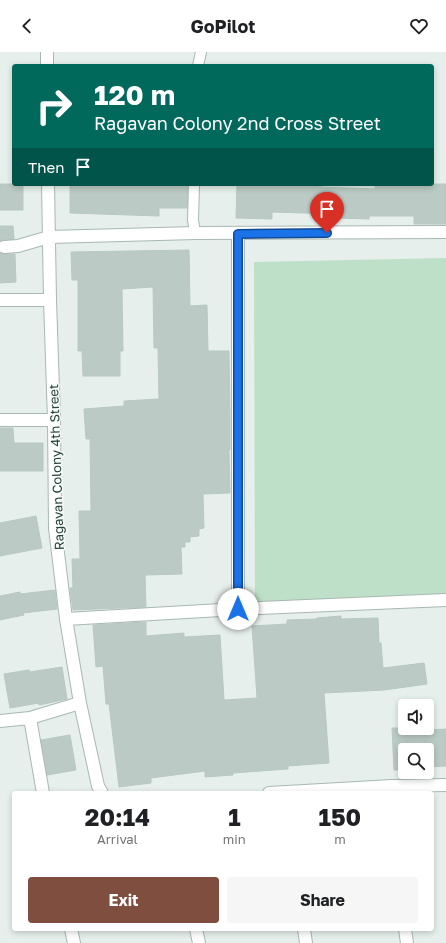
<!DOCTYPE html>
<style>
:root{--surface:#fff;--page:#f6f6f6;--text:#202124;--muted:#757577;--accent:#7f4e3f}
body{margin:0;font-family:"Golos Text",sans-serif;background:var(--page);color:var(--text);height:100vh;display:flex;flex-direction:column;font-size:15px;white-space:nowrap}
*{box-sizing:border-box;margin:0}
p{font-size:13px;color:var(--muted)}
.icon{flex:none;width:22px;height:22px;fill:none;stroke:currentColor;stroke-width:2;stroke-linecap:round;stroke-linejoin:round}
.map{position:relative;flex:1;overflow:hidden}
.drawer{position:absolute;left:12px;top:739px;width:422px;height:140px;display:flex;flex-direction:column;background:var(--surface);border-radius:4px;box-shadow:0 2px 6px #0003}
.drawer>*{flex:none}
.top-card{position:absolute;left:12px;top:12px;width:422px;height:122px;border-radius:4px;box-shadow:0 2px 6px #0003;background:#00695c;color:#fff;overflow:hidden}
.buttons{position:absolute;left:398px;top:647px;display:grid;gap:8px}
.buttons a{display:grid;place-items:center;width:36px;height:36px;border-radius:4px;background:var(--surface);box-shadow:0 2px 6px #0003;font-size:20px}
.pin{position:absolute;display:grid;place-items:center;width:34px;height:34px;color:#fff;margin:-41px -17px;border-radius:50% 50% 50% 0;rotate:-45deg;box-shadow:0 0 4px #0007}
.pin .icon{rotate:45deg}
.me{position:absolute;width:44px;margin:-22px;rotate:0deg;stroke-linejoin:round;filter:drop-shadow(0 0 3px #0008)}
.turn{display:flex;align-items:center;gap:14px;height:84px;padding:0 16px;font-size:18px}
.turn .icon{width:52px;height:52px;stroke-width:2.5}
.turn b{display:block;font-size:28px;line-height:34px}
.then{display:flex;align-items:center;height:38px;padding:0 16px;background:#0003;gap:8px;font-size:15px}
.eta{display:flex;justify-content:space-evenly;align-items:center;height:68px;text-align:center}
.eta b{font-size:24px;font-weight:700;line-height:28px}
.button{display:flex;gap:8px;margin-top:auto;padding:8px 16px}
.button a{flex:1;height:46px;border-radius:4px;background:var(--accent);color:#fff;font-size:16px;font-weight:700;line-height:46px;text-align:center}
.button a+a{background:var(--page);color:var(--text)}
header{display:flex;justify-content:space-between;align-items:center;height:52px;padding:0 16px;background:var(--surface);font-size:18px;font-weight:700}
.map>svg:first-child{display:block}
.green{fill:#bfe0c8}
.building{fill:#bbcac4;stroke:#b8c9c2}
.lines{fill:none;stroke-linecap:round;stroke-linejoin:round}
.lane-casing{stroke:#a8b8b2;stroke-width:12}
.street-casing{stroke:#a8b8b2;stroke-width:14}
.lane{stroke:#fff;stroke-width:10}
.street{stroke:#fff;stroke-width:12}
.route-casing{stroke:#114b97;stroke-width:10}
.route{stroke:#1a73e8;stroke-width:7}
.labels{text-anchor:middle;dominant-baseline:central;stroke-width:3;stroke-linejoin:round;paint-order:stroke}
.street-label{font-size:13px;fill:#24423a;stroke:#f7fbf9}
</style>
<header><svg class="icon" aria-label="back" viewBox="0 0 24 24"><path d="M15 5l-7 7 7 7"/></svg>GoPilot<svg class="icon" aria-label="heart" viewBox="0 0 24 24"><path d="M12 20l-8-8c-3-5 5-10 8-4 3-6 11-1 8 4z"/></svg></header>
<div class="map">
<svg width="446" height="891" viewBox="0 0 446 891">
<rect width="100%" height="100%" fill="#e6efeb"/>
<path class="green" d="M 446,206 L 446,546 L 255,552 L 254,210 Z"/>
<path class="building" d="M 0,132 L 23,132 L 23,158 L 0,158 Z
M 70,132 L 188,132 L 187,156 L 159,156 L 159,164 L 70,161 Z
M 237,132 L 321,132 L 321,135 L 375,137 L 375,132 L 446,132 L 446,172 L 414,172 L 414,164 L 369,164 L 369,167 L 336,166 L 336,162 L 272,160 L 272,167 L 236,166 Z
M 0,174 L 13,174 L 14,187 L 0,189 Z
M 189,198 L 190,254 L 207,253 L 208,299 L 229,299 L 230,362 L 230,398 L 229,398 L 230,441 L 203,442 L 204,476 L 199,477 L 199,484 L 190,485 L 190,490 L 185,490 L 185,495 L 181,495 L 182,522 L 145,523 L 146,555 L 73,558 L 70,536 L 73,536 L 72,507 L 80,507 L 79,459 L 91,459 L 90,387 L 86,387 L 84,357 L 124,354 L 124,349 L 159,347 L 158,296 L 154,296 L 153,235 L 122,237 L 123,299 L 120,299 L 120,324 L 83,324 L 82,299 L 78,299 L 78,228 L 72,228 L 71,200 Z
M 0,201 L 5,202 L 15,202 L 16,230 L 0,231 Z
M 0,376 L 13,376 L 14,391 L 43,391 L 43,419 L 0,419 Z
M 36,464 L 42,496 L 0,504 L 0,471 Z
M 55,538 L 57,557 L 23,561 L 24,563 L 0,568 L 0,544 L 20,540 L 20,542 Z
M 341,564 L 341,567 L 378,566 L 379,591 L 381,591 L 383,616 L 424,611 L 427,632 L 384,638 L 324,641 L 329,711 L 288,714 L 288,717 L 233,721 L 233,723 L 205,725 L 205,719 L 151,726 L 151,731 L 119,735 L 109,652 L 106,652 L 103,614 L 96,615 L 93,573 L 146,570 L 146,584 L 184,581 L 184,585 L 220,583 L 224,648 L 257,646 L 252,574 L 287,572 L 287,568 L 317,567 L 317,566 Z
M 62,615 L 67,647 L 39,653 L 39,651 L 10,656 L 4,622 L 29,618 L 30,620 Z
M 392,676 L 426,676 L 427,678 L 446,677 L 446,714 L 428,715 L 427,717 L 427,698 L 405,698 L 405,718 L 394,718 Z
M 70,683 L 76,718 L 47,723 L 41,688 Z"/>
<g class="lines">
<g class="lane-casing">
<path id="lane" d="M 198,14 L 201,0
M 194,132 L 193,168 L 195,181"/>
</g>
<g class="street-casing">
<path id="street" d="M 47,0 L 47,14
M 48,132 L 50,248 L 54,368 L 55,476 L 66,567 L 80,651 L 98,734 L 102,741
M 238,182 L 238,557
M 4,195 L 18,194 L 49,185 L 195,181 L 446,180
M 0,248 L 50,248
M 0,368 L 54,368
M 66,567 L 238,557 L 446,548
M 30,666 L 43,741
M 0,669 L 30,666 L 80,651
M 269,741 L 392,734 L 446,733
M 71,877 L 74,891
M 196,877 L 199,891
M 304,877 L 306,891
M 405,877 L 407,891"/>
</g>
<use href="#lane" class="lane"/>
<use href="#street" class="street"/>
</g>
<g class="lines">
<g class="route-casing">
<path id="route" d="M 238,557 L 238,182 L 327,181"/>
</g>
<use href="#route" class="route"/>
</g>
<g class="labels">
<g class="street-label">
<text transform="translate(56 415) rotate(-92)">Ragavan Colony 4th Street</text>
</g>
</g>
</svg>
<div class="buttons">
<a><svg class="icon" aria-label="sound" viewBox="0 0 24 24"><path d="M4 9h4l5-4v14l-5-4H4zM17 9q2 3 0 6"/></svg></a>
<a><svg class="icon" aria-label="search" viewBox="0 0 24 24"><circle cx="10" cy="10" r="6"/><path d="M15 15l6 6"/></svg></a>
</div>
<div class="pin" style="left:327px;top:181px;background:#d93025"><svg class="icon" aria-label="arrive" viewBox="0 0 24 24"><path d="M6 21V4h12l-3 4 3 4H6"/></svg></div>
<svg class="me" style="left:238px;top:557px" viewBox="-20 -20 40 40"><circle r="19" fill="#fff"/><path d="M0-13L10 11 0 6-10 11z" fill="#1a73e8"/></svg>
<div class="top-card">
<div class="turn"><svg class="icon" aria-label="right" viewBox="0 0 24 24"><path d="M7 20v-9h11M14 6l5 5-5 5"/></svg><div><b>120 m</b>Ragavan Colony 2nd Cross Street</div></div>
<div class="then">Then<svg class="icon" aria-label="arrive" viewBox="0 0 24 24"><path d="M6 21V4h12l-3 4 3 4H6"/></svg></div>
</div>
<section class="drawer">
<div class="eta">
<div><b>20:14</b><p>Arrival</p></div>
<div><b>1</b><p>min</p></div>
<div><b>150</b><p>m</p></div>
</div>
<div class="button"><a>Exit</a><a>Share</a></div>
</section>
</div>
